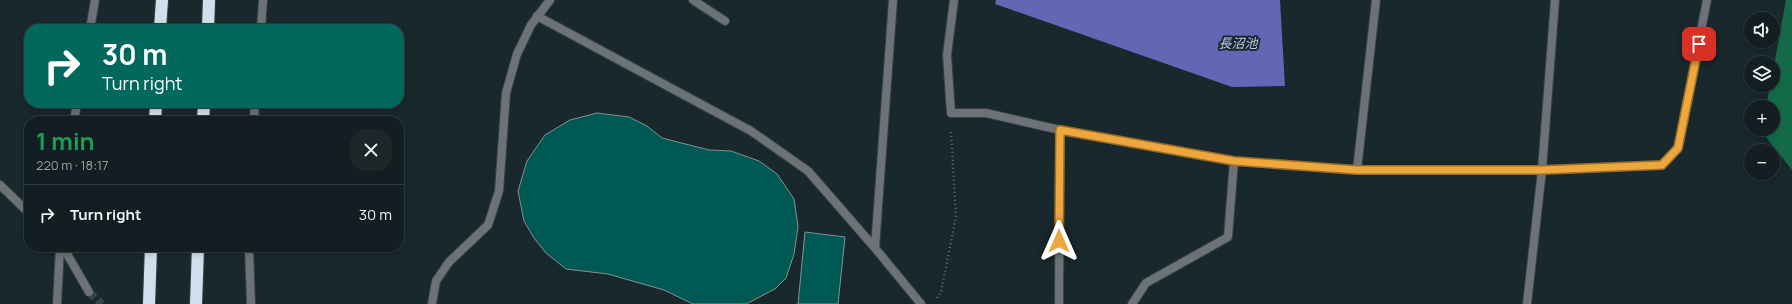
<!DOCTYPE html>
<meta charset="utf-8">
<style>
:root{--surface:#131e22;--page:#1c272a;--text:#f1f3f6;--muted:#9da2a5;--line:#323c40}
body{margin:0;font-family:Manrope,"Noto Sans JP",sans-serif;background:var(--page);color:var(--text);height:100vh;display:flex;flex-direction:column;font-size:15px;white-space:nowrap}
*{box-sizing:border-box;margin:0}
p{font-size:13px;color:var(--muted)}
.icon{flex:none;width:22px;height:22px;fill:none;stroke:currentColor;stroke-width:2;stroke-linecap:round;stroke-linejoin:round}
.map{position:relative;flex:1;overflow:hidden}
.side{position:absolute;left:24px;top:116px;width:380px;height:136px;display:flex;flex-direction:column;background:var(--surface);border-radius:16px;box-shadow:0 2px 6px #0003,0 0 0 1px var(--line)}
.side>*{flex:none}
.hud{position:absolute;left:24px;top:24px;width:380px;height:84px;border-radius:16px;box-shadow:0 2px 6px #0003,0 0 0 1px var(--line);background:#00695c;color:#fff;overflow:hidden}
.buttons{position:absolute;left:1744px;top:12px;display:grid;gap:8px}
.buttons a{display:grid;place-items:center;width:36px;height:36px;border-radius:50%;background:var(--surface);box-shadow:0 2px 6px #0003,0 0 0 1px var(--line);font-size:20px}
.pin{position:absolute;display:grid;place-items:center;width:34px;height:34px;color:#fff;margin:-17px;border-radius:8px;box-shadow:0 2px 6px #0006}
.me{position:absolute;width:44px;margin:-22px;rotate:0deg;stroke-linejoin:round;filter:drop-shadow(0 0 3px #0008)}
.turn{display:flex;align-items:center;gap:14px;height:84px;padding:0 12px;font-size:18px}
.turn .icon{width:52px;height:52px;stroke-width:2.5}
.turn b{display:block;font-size:28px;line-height:34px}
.round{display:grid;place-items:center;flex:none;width:42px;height:42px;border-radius:16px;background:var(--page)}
.summary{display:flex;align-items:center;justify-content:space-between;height:68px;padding:0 12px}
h1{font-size:24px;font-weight:700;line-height:30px;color:#1e9e55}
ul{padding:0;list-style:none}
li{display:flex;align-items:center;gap:12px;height:60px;padding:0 12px;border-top:1px solid var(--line)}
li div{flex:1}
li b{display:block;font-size:15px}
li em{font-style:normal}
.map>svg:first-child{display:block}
.forest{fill:#146b49}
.water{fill:#6266b4}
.building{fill:#005855;stroke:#809492}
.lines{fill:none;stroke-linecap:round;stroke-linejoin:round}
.street-tunnel{stroke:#364449;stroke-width:8;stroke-dasharray:8 4;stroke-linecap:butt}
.street-casing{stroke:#344347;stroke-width:10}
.highway-casing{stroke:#344347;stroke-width:14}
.path{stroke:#606d71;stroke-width:2.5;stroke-dasharray:1 3;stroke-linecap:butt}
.street{stroke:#6d7277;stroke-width:8}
.highway{stroke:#d2deeb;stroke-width:12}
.route-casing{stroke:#9b6d27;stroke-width:10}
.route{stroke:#eea73c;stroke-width:7}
.labels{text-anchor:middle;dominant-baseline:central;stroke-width:4;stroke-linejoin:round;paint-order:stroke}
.water-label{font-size:13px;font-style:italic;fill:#c1c7f2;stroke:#19282d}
</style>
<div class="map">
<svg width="1792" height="304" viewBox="0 0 1792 304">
<rect width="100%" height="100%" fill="#19282d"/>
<path class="forest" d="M 1786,0 L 1792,0 L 1792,170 L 1762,132 L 1762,129 L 1773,129 L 1773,107 L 1766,107 L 1770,85 L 1773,85 L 1773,71 Z"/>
<path class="water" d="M 996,0 L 1280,0 L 1285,86 L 1232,87 L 995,4 Z"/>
<path class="building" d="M 597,113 L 629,117 L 647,126 L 662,138 L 709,150 L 731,151 L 759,161 L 777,174 L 794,199 L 798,227 L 794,254 L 786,278 L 775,289 L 746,304 L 693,304 L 664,290 L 608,274 L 566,269 L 546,253 L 534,238 L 524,221 L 518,191 L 527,161 L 545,135 L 570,120 Z
M 805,232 L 845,237 L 838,304 L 798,304 Z"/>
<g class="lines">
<path class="street-tunnel" d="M 89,292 L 102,304"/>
<g class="street-casing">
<path id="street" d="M 693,0 L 725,21
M 954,0 L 947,55 L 951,113 L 986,113 L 1060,130
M 537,16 L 751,131 L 808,171 L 875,248 L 921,304
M 90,29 L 95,0
M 261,29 L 263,0
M 74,121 L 77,103
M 254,121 L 255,103
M 1357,170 L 1376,0
M 0,185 L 29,213
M 63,247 L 89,292
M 249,247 L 251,304
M 875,248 L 893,0
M 57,304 L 60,247
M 432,304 L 436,281 L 449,262 L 488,225 L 499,191 L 506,93 L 517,54 L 531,25 L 550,0
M 1059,304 L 1060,130 L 1234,161 L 1357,170 L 1542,170 L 1662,165 L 1678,148 L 1707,0
M 1132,304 L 1146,283 L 1228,237 L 1234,161
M 1527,304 L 1542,170 L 1555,0"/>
</g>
<g class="highway-casing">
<path id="highway" d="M 160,29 L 162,0
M 208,29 L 209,0
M 155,121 L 156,103
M 203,121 L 204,103
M 149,304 L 151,247
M 196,304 L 198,247"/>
</g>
<path class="path" d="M 937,298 L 941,292 L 956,217 L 951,130"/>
<use href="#street" class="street"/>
<use href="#highway" class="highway"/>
</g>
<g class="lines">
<g class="route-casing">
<path id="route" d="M 1059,241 L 1060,130 L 1234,161 L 1357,170 L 1542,170 L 1662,165 L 1678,148 L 1699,44"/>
</g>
<use href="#route" class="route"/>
</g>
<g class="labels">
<g class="water-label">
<text x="1238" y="43">長沼池</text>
</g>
</g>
</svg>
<div class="buttons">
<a><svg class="icon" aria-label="sound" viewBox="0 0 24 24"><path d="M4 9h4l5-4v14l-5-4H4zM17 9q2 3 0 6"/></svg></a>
<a><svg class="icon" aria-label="layers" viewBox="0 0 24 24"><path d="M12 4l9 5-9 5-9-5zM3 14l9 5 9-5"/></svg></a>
<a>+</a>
<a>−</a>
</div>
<div class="pin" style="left:1699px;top:44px;background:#d93025"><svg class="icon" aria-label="arrive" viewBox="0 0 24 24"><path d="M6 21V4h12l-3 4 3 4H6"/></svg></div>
<svg class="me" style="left:1059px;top:241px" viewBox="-20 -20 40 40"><path d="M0-17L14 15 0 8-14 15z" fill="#eea73c" stroke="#fff" stroke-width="4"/></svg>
<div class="hud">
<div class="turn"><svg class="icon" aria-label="right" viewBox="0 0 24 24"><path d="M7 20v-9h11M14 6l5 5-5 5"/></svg><div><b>30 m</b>Turn right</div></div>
</div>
<section class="side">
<div class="summary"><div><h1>1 min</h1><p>220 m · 18:17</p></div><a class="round"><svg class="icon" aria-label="close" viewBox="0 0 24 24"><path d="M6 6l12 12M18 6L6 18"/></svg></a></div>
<ul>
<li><svg class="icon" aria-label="right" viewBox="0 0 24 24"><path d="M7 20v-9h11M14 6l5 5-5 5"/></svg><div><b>Turn right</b></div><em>30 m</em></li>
</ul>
</section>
</div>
